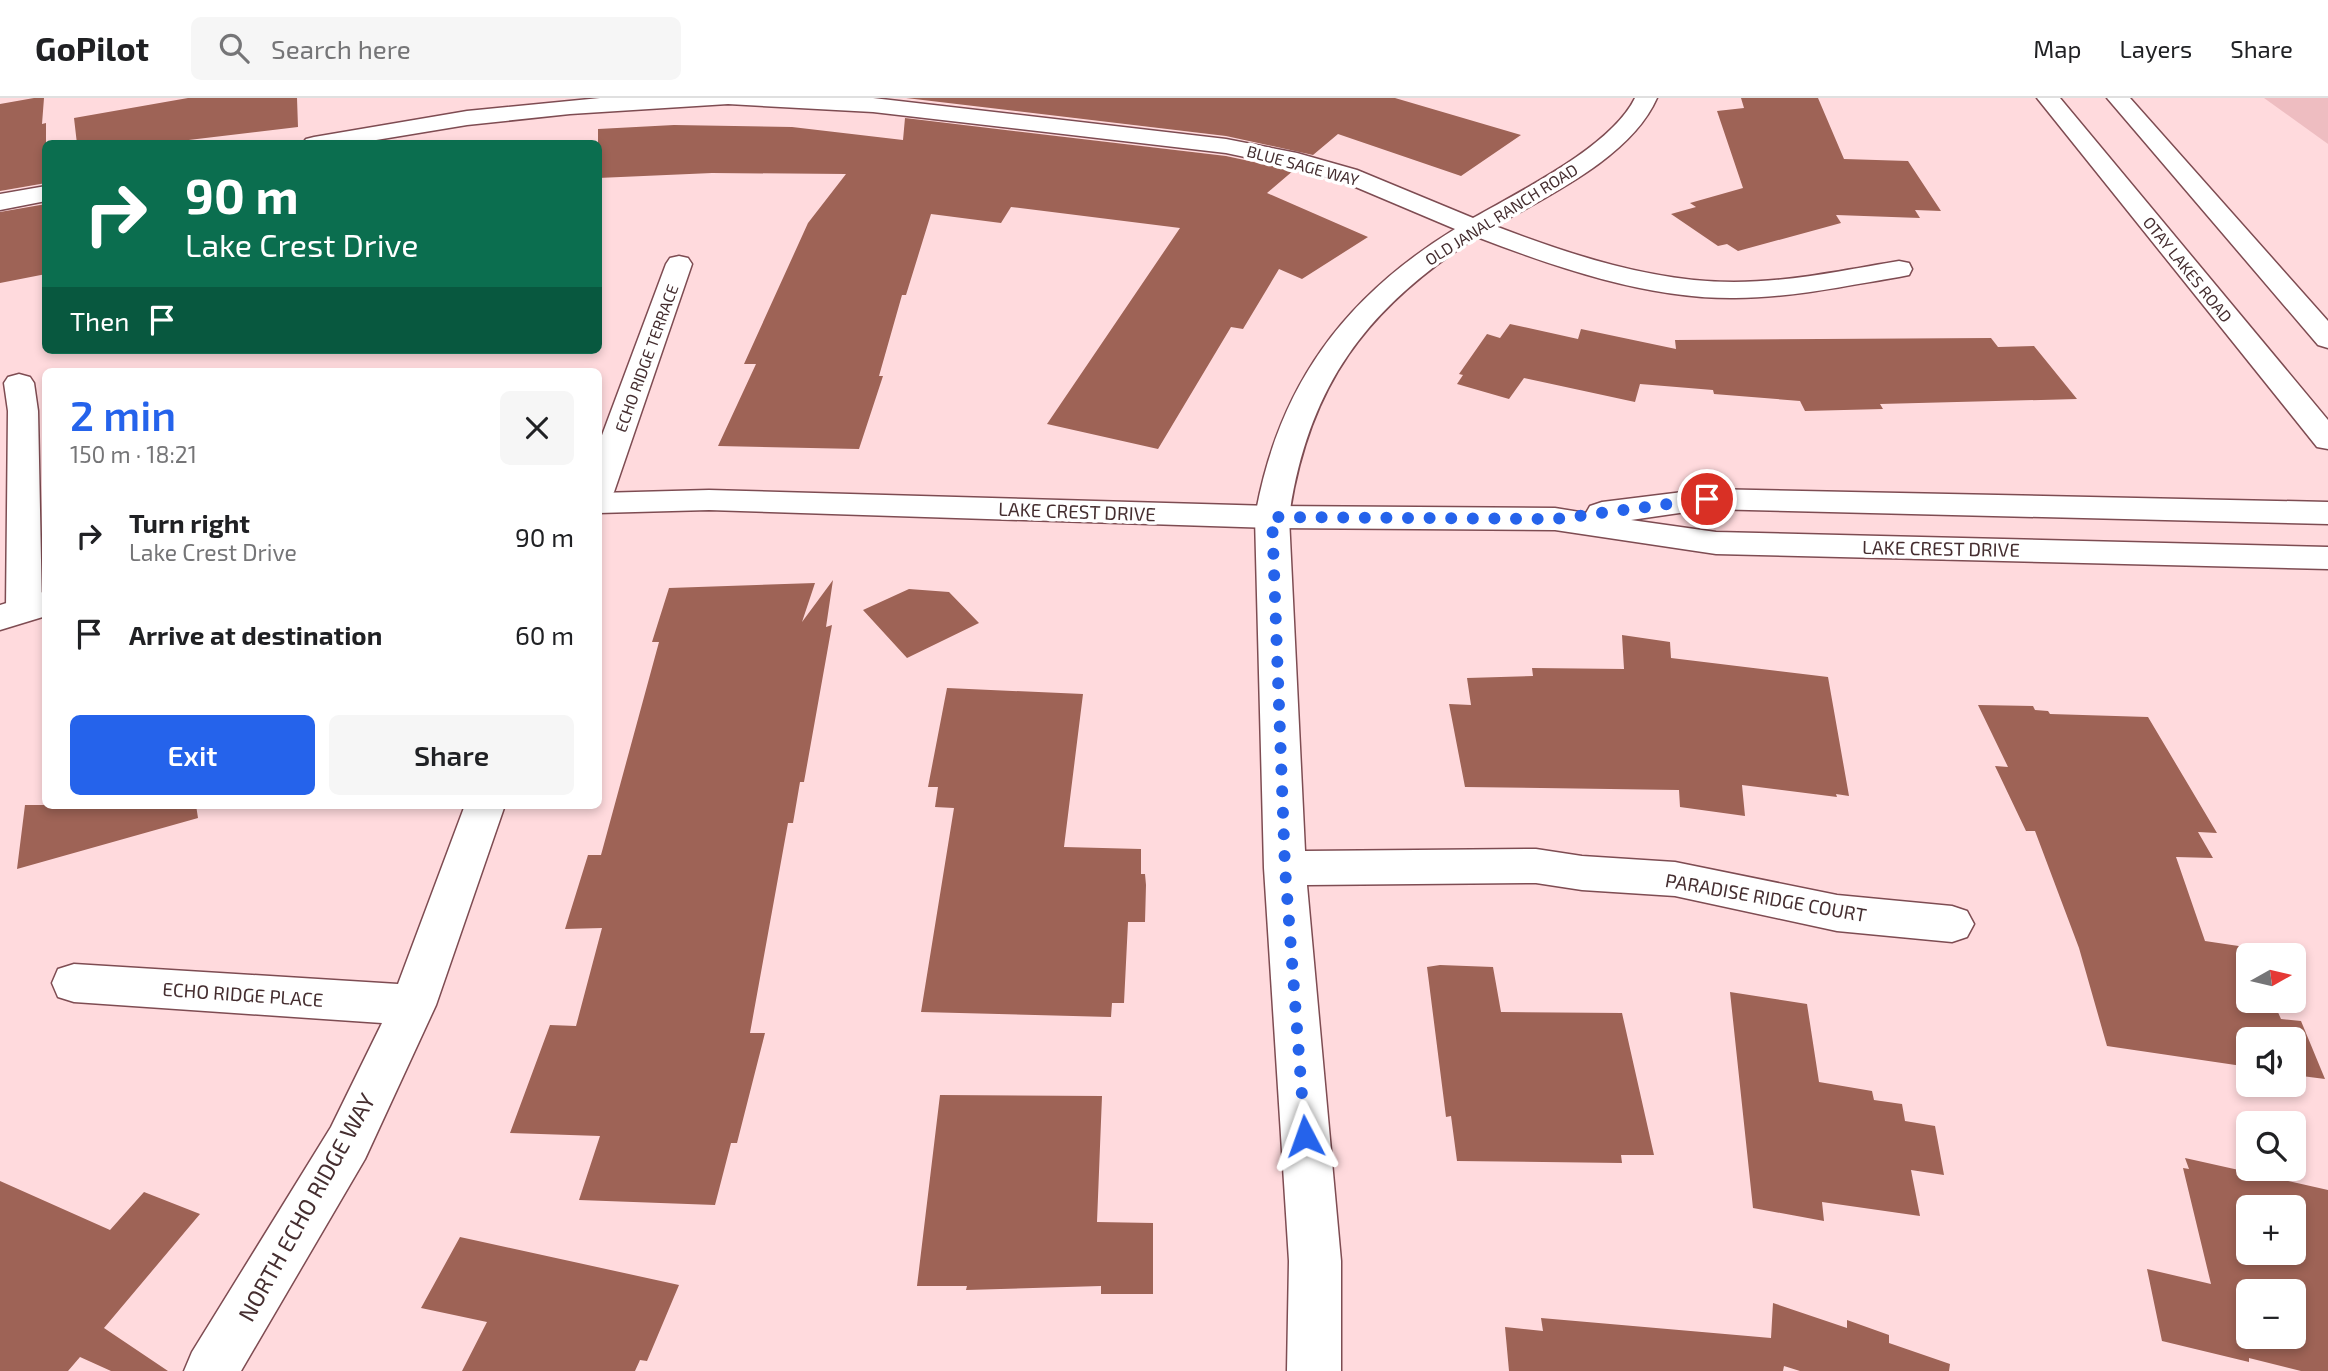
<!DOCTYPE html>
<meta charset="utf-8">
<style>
:root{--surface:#fff;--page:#f6f6f6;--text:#202124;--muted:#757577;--line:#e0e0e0;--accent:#2563eb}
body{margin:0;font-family:"Exo 2",sans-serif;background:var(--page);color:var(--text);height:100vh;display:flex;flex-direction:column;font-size:26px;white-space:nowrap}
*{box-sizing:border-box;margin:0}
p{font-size:23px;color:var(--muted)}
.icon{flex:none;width:38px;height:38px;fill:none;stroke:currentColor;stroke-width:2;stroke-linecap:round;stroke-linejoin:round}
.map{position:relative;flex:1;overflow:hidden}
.panel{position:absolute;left:42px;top:270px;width:560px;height:441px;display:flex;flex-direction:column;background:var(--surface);border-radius:10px;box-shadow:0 4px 10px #0003}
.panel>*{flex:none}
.banner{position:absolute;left:42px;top:42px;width:560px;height:214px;border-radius:10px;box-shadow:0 4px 10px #0003;background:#0b6e4f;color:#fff;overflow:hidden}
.needle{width:46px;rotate:82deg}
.fabs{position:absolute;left:2236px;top:845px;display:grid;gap:14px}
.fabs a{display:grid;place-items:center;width:70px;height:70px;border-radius:10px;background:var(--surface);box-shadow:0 4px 10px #0003;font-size:35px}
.pin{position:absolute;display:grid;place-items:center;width:60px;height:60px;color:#fff;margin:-30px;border:4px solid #fff;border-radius:50%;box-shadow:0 2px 7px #0007}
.me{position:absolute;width:77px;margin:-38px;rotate:356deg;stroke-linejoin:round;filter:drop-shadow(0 0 5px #0008)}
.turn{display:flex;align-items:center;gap:24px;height:147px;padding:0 28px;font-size:32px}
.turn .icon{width:91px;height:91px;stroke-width:2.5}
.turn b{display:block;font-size:49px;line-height:60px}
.then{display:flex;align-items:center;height:66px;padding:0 28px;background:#0003;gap:14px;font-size:26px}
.round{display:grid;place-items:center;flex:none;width:74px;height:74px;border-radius:10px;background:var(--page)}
.headline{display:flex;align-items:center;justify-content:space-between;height:119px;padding:0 28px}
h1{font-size:42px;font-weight:600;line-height:52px;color:var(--accent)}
.primary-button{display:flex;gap:14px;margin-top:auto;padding:14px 28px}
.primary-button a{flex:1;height:80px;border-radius:10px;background:var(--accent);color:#fff;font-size:28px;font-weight:600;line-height:80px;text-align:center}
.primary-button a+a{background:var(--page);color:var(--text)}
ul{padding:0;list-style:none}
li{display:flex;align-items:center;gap:21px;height:98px;padding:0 28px}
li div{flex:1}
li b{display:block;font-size:26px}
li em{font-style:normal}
header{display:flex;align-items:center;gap:42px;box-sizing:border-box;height:98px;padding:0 35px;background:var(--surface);border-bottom:2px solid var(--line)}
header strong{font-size:33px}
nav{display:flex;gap:38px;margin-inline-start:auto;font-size:24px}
.search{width:490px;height:63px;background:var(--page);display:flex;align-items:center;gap:18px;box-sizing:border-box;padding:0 24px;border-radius:10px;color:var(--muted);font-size:26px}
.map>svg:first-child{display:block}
.green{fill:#eebdc1}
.building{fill:#9e6356;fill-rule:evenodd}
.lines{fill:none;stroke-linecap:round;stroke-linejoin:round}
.minor-casing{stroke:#7e4c52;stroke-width:3}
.major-casing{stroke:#7e4c52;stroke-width:3}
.minor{fill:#fff;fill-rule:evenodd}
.major{fill:#fff;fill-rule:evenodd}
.route{stroke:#2563eb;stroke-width:12;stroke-dasharray:0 21.6}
.labels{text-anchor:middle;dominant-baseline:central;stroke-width:7;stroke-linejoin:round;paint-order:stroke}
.far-street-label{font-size:16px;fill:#452e30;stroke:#fff}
.street-label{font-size:19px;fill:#452e30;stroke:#fff}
.near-street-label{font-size:23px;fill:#452e30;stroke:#fff}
</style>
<header>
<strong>GoPilot</strong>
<div class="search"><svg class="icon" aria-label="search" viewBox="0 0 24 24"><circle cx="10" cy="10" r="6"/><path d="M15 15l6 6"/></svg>Search here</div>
<nav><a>Map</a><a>Layers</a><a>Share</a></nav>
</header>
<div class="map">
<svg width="2328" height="1273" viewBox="0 0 2328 1273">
<rect width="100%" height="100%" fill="#ffdadd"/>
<path class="green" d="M 2264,0 L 2328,0 L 2328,46 Z"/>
<path class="building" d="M 34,0 L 44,0 L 42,26 L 46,25 L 46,85 L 0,93 L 0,6 Z
M 188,0 L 297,0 L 298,29 L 155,46 L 77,46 L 74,20 Z
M 906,0 L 1395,0 L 1521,37 L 1461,78 L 1338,36 L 1313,57 L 1226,38 Z
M 1741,0 L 1818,0 L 1844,61 L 1908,63 L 1941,113 L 1915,112 L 1920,120 L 1836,117 L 1841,125 L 1738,153 L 1727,146 L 1718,148 L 1671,116 L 1696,109 L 1690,105 L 1743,90 L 1717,13 L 1744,10 Z
M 905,20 L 1226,58 L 1291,72 L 1294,72 L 1267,95 L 1368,139 L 1302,181 L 1279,171 L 1243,231 L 1231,229 L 1158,351 L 1047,326 L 1180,130 L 1011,109 L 1001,125 L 931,116 L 906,197 L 902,197 L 879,278 L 883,278 L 859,351 L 718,348 L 756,266 L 744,266 L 808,125 L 846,76 L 712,75 L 598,80 L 598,31 L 674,27 L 792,29 L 903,42 Z
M 46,106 L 46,176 L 0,185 L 0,114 Z
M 1510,226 L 1578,241 L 1581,231 L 1676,251 L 1675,242 L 1991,240 L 1998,249 L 2034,248 L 2077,301 L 1880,306 L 1883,311 L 1805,313 L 1800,303 L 1714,296 L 1713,292 L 1640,286 L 1635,304 L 1524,280 L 1509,301 L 1457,286 L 1463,277 L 1459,276 L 1487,236 L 1500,240 Z
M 833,482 L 826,529 L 832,527 L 804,684 L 800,684 L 793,725 L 788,725 L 750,935 L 765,935 L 737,1045 L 731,1045 L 715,1107 L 579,1102 L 600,1038 L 510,1035 L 550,927 L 576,928 L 602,830 L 565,831 L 588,757 L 601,757 L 659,544 L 652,544 L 669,490 L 815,485 L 802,524 Z
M 909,491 L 949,494 L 979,525 L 907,560 L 863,512 Z
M 1622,537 L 1670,544 L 1671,560 L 1828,579 L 1849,698 L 1836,696 L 1837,699 L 1742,687 L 1745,718 L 1680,709 L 1679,692 L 1465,689 L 1449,606 L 1471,607 L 1467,580 L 1533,578 L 1532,570 L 1624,571 Z
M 947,590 L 1083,596 L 1064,749 L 1141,751 L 1141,776 L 1145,776 L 1146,787 L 1145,824 L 1128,824 L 1124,905 L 1112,905 L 1111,919 L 921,914 L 954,710 L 935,709 L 938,689 L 928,689 Z
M 1978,607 L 2033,608 L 2035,612 L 2048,613 L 2050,616 L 2148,619 L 2217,735 L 2198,734 L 2213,760 L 2176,759 L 2205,843 L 2252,850 L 2255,858 L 2249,858 L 2249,903 L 2273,903 L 2281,921 L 2301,923 L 2325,981 L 2294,977 L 2294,942 L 2249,942 L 2249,969 L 2107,948 L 2079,850 L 2035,733 L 2026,733 L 1995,668 L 2008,669 Z
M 25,707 L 196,707 L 198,720 L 17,771 Z
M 1440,867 L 1493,869 L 1501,914 L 1622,915 L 1654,1057 L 1621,1057 L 1622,1065 L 1457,1063 L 1451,1018 L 1446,1019 L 1427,869 Z
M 1730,894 L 1807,906 L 1819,984 L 1872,993 L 1874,1002 L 1902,1006 L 1905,1023 L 1935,1028 L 1944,1077 L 1911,1072 L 1920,1118 L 1822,1104 L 1824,1123 L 1753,1110 Z
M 940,997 L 1102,998 L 1097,1124 L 1153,1125 L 1153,1196 L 1101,1196 L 1101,1188 L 966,1192 L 967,1188 L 917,1188 Z
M 2185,1060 L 2328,1092 L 2328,1273 L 2301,1273 L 2249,1260 L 2249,1264 L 2162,1243 L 2147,1171 L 2211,1186 L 2183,1070 L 2189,1071 ZM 2249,1110 L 2294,1110 L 2294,1155 L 2249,1155 ZM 2249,1194 L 2294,1194 L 2294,1239 L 2249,1239 Z
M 0,1083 L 110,1132 L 144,1094 L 200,1116 L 104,1230 L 168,1273 L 111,1273 L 80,1259 L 68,1273 L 0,1273 Z
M 460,1139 L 679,1187 L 647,1263 L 640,1262 L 635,1273 L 462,1273 L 487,1224 L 421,1210 Z
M 1773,1205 L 1847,1230 L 1847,1222 L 1889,1237 L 1889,1245 L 1950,1266 L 1949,1273 L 1800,1273 L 1784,1268 L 1783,1273 L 1509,1273 L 1505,1229 L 1543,1233 L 1541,1220 L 1771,1240 Z"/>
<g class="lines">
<g class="minor-casing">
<path id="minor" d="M 600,0 L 873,0 L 1226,41 L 1297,55 L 1357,72 L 1473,120 C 1520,93 1611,49 1635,0 L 1657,0 C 1631,59 1549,97 1495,128 C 1571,157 1653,184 1734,184 C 1790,184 1845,172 1899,163 L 1909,165 L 1912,171 L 1909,177 L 1899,179 C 1845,188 1790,200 1735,200 C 1648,201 1558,170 1477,139 C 1366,210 1308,288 1289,419 L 1305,753 L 1536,751 L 1582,758 L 1675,764 L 1837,797 L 1952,808 L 1967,813 L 1974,826 L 1967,839 L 1952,844 L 1837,833 L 1675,798 L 1582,792 L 1536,785 L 1307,787 L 1341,1163 L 1341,1273 L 1287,1273 L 1289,1163 L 1264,770 L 1255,419 C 1278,288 1343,200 1455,131 L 1339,82 L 1292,69 L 1226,55 L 873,14 L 728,6 L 570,16 L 467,27 L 352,46 L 302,46 L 306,41 L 314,39 L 467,13 Z
M 46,88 L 46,103 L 0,112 L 0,96 Z
M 679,158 L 688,160 L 692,166 L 614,394 L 609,401 L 598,404 L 598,348 L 666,166 L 670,160 Z
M 19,276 L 30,279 L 34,285 L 38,313 L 42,511 L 37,520 L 24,523 L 11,520 L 6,511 L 8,313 L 4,285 L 8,279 Z
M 465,707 L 505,707 L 436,907 L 365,1061 L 241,1273 L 184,1273 L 192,1254 L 331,1029 L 382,925 L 74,904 L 58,899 L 52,885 L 58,871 L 74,866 L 398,886 Z"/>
</g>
<g class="major-casing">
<path id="major" d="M 2037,0 L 2060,0 L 2328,322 L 2328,351 L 2317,349 Z
M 2107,0 L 2130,0 L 2328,223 L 2328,250 L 2318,247 Z
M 1707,391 L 2328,404 L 2328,426 L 1707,411 L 1631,422 L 1716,434 L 2328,449 L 2328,471 L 1716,456 L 1555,432 L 1272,430 L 709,412 L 598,415 L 598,395 L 709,392 L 1272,408 L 1555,410 L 1586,415 L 1590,408 L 1602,404 Z
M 46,493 L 46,518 L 0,532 L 0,507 Z"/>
</g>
<use href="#minor" class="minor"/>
<use href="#major" class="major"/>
</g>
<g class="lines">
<path class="route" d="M 1305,1038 L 1285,770 L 1272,419 L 1555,421 L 1707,401"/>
</g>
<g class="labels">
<g class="far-street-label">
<text transform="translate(1303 67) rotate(15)">BLUE SAGE WAY</text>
<text transform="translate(1501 116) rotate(-32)">OLD JANAL RANCH ROAD</text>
<text transform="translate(2188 171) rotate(51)">OTAY LAKES ROAD</text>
<text transform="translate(646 260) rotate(-70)">ECHO RIDGE TERRACE</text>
</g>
<g class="street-label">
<text transform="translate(1077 413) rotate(2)">LAKE CREST DRIVE</text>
<text transform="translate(1941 450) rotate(1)">LAKE CREST DRIVE</text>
<text transform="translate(1766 799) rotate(10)">PARADISE RIDGE COURT</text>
<text transform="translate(243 896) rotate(4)">ECHO RIDGE PLACE</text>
</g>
<g class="near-street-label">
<text transform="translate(306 1109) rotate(-61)">NORTH ECHO RIDGE WAY</text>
</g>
</g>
</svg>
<div class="fabs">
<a><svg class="needle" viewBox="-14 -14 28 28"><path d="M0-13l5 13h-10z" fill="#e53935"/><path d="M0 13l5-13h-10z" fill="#757577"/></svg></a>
<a><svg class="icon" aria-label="sound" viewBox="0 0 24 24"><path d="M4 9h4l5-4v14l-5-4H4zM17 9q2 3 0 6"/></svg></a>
<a><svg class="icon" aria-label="search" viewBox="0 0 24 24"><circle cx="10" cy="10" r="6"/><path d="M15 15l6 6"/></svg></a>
<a>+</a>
<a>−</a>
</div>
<div class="pin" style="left:1707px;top:401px;background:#d93025"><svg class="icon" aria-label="arrive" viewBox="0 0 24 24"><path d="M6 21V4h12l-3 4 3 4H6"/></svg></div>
<svg class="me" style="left:1305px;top:1038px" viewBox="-20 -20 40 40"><path d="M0-17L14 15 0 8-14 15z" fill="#2563eb" stroke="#fff" stroke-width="4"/></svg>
<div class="banner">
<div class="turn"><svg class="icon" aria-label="right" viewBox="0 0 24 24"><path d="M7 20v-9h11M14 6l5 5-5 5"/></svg><div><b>90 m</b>Lake Crest Drive</div></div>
<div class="then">Then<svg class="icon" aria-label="arrive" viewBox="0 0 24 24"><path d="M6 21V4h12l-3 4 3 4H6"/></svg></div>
</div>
<section class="panel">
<div class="headline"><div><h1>2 min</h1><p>150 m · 18:21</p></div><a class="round"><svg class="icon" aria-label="close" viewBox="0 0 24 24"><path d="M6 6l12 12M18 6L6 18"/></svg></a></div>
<ul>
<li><svg class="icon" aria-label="right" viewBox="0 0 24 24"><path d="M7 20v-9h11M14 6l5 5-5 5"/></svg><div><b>Turn right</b><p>Lake Crest Drive</p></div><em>90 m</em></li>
<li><svg class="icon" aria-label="arrive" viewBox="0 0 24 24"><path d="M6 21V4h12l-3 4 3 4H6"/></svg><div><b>Arrive at destination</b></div><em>60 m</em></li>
</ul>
<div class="primary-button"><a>Exit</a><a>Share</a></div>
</section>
</div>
